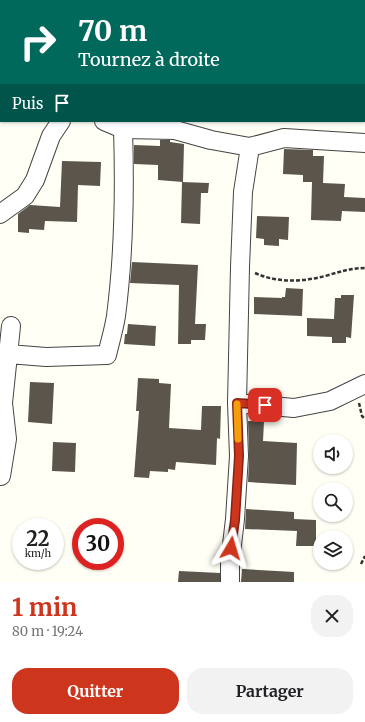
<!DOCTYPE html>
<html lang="fr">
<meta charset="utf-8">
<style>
:root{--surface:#fff;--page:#f2f2f2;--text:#202124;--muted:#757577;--accent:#cd361d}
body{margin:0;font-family:Merriweather,serif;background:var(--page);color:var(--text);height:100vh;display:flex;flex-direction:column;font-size:15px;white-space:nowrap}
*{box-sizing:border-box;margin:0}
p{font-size:13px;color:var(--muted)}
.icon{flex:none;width:22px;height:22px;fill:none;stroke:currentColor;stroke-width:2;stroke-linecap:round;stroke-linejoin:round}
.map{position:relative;height:582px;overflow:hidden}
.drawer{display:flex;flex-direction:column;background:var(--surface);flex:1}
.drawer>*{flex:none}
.hud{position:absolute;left:0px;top:0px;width:365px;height:122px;box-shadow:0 1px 3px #0004;background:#00695c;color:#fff;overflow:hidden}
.tools{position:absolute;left:313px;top:434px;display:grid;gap:8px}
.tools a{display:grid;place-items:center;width:40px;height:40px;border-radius:50%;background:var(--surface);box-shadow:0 1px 3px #0004;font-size:20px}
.speed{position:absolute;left:12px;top:518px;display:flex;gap:8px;font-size:20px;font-weight:700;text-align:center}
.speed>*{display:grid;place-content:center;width:52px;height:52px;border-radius:50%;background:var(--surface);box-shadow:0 1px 3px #0004;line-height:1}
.speed small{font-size:10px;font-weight:400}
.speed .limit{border:6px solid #d22;background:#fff;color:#111}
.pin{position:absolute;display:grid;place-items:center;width:34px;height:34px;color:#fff;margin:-17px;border-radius:8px;box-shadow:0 2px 6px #0006}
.me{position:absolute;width:44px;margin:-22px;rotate:7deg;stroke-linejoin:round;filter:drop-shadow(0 0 3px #0008)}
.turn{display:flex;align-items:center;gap:14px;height:84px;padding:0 12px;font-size:18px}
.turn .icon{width:52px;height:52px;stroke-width:2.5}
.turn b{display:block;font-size:28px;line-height:34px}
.then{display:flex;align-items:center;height:38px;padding:0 12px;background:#0003;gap:8px;font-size:15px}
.round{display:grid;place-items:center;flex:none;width:42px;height:42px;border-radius:16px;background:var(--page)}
.head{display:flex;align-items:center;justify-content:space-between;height:68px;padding:0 12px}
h1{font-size:24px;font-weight:700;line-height:30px;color:var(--accent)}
.primary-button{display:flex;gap:8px;margin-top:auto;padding:8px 12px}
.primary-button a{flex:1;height:46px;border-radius:16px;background:var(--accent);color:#fff;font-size:16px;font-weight:700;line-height:46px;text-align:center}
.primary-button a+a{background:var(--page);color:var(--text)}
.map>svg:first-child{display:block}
.building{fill:#5b554c}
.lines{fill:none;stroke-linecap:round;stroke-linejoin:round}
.minor-casing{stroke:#444;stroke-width:20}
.path{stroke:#333;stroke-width:2.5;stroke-dasharray:4 2;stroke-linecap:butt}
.minor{stroke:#fff;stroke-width:18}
.route-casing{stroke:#852313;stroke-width:10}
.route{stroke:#cd361d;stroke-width:7}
.slow{stroke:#f59e0b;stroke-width:7}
</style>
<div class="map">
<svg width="365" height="582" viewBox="0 0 365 582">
<rect width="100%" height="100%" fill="#fffff5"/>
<path class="building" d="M 160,140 L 170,140 L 170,142 L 184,144 L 183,182 L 158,180 L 158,165 L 134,164 L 134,145 L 160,146 Z
M 284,149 L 313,150 L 313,156 L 324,156 L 323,183 L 345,184 L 344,197 L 365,198 L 365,212 L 342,211 L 341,221 L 311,220 L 312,182 L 303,182 L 303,175 L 283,174 Z
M 62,161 L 101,162 L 100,186 L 78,185 L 77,222 L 45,221 L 44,230 L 29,229 L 29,233 L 18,232 L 18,214 L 30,205 L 60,207 Z
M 182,182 L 209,183 L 208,193 L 201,193 L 200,224 L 181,223 Z
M 257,216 L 289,217 L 288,240 L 279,239 L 279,246 L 264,245 L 264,239 L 256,238 Z
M 132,262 L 198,265 L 195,324 L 206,324 L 205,340 L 191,340 L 191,344 L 178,344 L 179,285 L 130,283 Z
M 286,288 L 303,289 L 302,316 L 254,314 L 254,297 L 282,298 L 282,297 L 285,297 Z
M 341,295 L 354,295 L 351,338 L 346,337 L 346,343 L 332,343 L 332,337 L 307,336 L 307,318 L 334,319 L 335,298 L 341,298 Z
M 128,324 L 156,326 L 155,346 L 124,344 L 125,334 L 127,334 Z
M 138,378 L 159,379 L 159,383 L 171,384 L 169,428 L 201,430 L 202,406 L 221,406 L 220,439 L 217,438 L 216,465 L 176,462 L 175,470 L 168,469 L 168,472 L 150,471 L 149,478 L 134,477 L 139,411 L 136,411 Z
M 30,382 L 54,383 L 52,424 L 28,422 Z
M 248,421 L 264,421 L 263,441 L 297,443 L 296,485 L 248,482 L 249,457 Z
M 53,442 L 76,443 L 75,472 L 52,471 Z
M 246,509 L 294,512 L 294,519 L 316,520 L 316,546 L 296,546 L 297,531 L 245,529 Z
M 242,569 L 294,572 L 294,582 L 241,582 Z
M 179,571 L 220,573 L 220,582 L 178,582 Z"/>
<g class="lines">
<g class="minor-casing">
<path id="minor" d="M 69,1 L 69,0
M 0,77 L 1,78
M 104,121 L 123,129 L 175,130 L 211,140 L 250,147 L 284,138 L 365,143
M 0,214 L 25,196 L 35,180 L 51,136 L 61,121
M 8,354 L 46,357 L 107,355 C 110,342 114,329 116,316 C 124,254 125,192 123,129
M 237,403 L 294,408 L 330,401 L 365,384
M 1,476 L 7,439 L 3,403 L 11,326
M 230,582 L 230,562 L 235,519 L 239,456 L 237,403 L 240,267 L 243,192 L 250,147"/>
</g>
<path class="path" d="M 255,273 C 277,283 302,282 325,276 C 339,272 351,268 365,268
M 359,403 L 362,416 L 365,419
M 361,564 L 365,556"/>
<use href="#minor" class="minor"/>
</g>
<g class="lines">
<g class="route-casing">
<path id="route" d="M 231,548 L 235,520 L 239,456 L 237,403 L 265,405"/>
</g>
<use href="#route" class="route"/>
<path class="slow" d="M 237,404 L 238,439"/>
</g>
</svg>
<div class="tools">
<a><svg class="icon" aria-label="sound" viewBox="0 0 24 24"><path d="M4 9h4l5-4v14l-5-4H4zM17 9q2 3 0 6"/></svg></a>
<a><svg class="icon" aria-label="search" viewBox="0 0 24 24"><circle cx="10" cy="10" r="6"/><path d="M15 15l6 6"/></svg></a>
<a><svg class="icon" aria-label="layers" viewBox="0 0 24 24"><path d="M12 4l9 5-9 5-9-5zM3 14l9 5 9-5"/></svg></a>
</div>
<div class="speed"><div>22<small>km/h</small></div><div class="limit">30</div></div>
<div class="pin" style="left:265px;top:405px;background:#d93025"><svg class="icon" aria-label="arrive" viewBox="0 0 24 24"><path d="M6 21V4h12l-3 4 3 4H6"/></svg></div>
<svg class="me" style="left:231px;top:548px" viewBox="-20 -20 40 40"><path d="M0-17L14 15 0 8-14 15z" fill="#cd361d" stroke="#fff" stroke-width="4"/></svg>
<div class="hud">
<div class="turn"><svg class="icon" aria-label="right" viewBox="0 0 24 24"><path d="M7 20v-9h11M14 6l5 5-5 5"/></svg><div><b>70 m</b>Tournez à droite</div></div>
<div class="then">Puis<svg class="icon" aria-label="arrive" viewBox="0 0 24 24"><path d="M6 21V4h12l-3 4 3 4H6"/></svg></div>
</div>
</div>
<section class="drawer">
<div class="head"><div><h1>1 min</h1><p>80 m · 19:24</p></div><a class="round"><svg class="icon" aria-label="close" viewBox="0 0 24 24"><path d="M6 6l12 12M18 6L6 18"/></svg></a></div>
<div class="primary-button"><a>Quitter</a><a>Partager</a></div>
</section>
